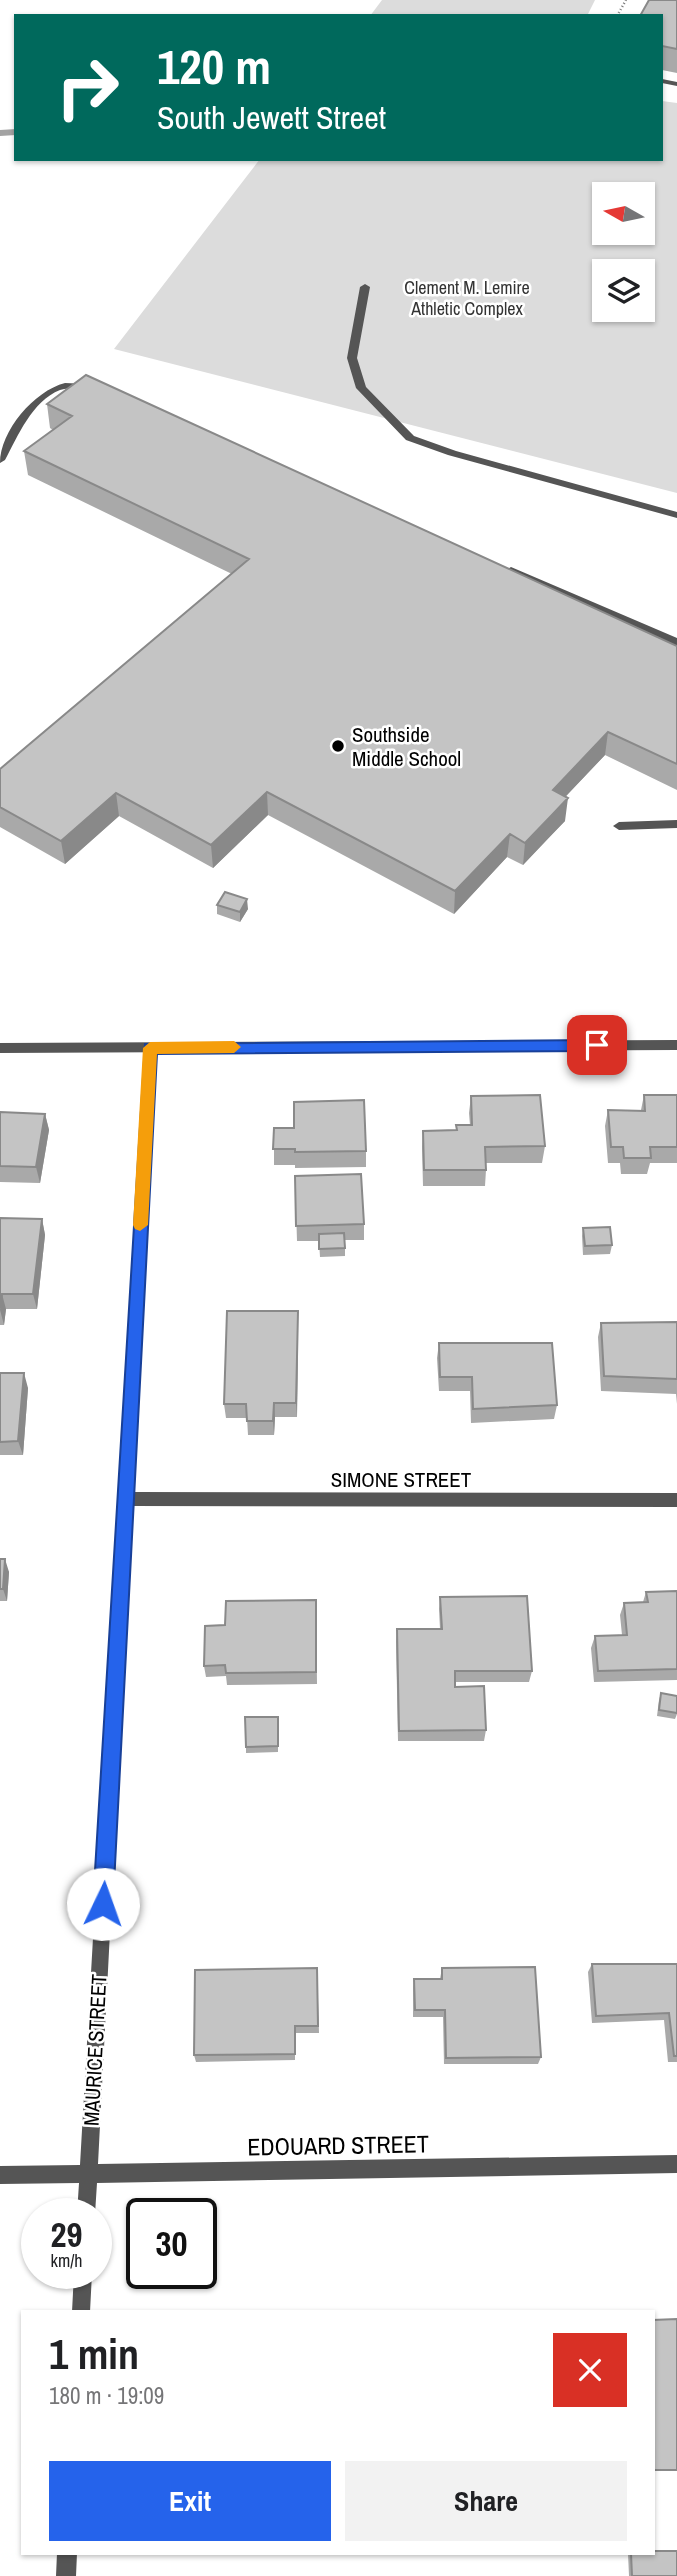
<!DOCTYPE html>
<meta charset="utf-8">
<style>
:root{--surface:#fff;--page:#f2f2f2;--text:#202124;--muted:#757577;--accent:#2563eb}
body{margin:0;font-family:"Archivo Narrow",sans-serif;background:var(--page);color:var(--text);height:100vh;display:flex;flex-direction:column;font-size:26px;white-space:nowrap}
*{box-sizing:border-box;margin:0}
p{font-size:23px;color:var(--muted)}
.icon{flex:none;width:38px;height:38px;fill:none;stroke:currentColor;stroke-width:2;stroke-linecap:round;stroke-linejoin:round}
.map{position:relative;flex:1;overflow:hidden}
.details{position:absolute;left:21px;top:2310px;width:634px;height:245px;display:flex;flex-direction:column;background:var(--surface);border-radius:0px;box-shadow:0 2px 5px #0004}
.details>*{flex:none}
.guide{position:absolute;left:14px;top:14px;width:649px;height:147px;border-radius:0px;box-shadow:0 2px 5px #0004;background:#00695c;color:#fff;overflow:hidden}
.needle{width:46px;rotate:279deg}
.tools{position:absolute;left:592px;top:182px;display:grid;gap:14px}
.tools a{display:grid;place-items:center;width:63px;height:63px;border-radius:0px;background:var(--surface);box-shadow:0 2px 5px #0004;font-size:35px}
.speed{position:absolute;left:21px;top:2198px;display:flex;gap:14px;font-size:35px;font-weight:700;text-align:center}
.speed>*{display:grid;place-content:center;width:91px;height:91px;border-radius:50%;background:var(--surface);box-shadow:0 2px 5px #0004;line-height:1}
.speed small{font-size:18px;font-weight:400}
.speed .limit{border:4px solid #111;border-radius:10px;background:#fff;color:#111}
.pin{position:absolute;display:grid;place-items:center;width:60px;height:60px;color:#fff;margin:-30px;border-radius:14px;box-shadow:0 4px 10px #0006}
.me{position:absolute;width:77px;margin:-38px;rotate:3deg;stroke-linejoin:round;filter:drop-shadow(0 0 5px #0008)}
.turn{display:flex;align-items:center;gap:24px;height:147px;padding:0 28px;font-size:32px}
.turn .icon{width:91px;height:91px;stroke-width:2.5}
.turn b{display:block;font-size:49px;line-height:60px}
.round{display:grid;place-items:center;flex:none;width:74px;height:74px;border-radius:0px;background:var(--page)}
.overview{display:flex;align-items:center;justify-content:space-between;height:119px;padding:0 28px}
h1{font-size:42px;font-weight:700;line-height:52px}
.action{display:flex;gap:14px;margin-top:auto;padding:14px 28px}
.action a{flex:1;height:80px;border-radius:0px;background:var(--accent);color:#fff;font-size:28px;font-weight:700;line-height:80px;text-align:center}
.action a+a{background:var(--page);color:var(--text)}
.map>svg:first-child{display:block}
.green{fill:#dcdcdc;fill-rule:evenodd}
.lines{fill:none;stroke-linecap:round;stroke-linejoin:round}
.stream{fill:#a3a3a3;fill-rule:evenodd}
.path{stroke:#777;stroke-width:2.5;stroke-dasharray:1 2.5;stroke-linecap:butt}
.service{fill:#555;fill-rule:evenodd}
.minor{fill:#555;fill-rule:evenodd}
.tertiary{fill:#555;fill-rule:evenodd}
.wall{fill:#a9a9a9}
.shaded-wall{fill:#898989}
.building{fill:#c4c4c4;stroke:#898989;stroke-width:2}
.route{fill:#2563eb;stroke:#184099;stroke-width:2}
.slow{fill:#f59e0b}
.poi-dot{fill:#000;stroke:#fff;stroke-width:2.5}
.labels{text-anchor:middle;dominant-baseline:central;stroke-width:5;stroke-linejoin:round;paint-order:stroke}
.far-park-label{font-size:18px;fill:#333;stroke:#fff}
.poi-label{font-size:21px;fill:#000;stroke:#fff;text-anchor:start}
.street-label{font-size:21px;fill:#000;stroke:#fff}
.near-street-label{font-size:24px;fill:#000;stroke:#fff}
</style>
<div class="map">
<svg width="677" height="2576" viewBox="0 0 677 2576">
<rect width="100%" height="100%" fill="#fff"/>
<path class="green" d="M 382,0 L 595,0 L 587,16 L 370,16 Z
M 662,101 L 677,103 L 677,493 L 114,349 L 260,159 L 662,159 ZM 604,194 L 642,194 L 642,233 L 604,233 ZM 604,271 L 642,271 L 642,310 L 604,310 Z"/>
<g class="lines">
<path class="stream" d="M 16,129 L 16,135 L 0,136 L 0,130 Z"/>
<path class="path" d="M 617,16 L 626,0"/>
<path class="service" d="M 662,79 L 677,82 L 677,86 L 662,83 Z
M 365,284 L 370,287 L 357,358 L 366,387 L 414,436 L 456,451 L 677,512 L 677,518 L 448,455 L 406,440 L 356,388 L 347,358 L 360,287 Z
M 65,383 L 88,384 L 93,387 C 84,393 71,386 60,390 C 32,401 18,436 5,460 L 0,463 C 0,431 34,391 65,383 Z
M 511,567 L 677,638 L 677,646 L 507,572 L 506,570 Z
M 677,820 L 677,828 L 619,830 L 613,826 L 619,822 Z"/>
<path class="minor" d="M 150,1043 L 156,1048 L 133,1492 L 677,1493 L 677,1507 L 132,1506 L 98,2164 L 677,2155 L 677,2173 L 97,2183 L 95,2214 L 77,2214 L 79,2183 L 0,2184 L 0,2166 L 80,2165 L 144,1048 Z
M 74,2273 L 92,2273 L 90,2312 L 72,2312 Z
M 57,2553 L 77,2553 L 76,2576 L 56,2576 Z"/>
<path class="tertiary" d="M 677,1040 L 677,1050 L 0,1053 L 0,1043 Z"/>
</g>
<path class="wall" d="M 677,0 L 677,73 L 662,70 L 662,16 Z
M 47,404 L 677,646 L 677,790 L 605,755 L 565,797 L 565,821 L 548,838 L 523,865 L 507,857 L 454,914 L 268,815 L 213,868 L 119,816 L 65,864 L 0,827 L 0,769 L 232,574 L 28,475 L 24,451 L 53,430 L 50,428 Z
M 217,905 L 248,909 L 240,922 L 217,914 Z
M 644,1095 L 677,1095 L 677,1163 L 650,1163 L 647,1174 L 621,1174 L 620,1163 L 608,1163 L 605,1126 L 608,1110 L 641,1110 Z
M 471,1096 L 545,1146 L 542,1163 L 486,1163 L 486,1170 L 485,1186 L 423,1186 L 422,1147 L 423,1131 L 456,1130 L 456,1125 L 470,1125 L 469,1113 Z
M 0,1112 L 45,1114 L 49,1130 L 40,1183 L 0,1182 Z
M 274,1128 L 366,1151 L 366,1167 L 295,1168 L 295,1165 L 274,1165 Z
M 295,1176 L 364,1224 L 364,1240 L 345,1240 L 345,1256 L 320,1257 L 319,1241 L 297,1241 Z
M 0,1218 L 42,1219 L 45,1235 L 37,1309 L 6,1309 L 4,1325 L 0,1325 Z
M 583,1228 L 612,1245 L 610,1254 L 583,1255 L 582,1236 Z
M 677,1322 L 677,1404 L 676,1394 L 601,1391 L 598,1337 L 601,1323 Z
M 298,1326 L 297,1417 L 275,1417 L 274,1435 L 248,1435 L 247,1418 L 226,1418 L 224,1404 Z
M 439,1343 L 557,1405 L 554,1419 L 471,1423 L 470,1391 L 439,1391 L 437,1358 Z
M 0,1373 L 28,1388 L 23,1455 L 0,1455 Z
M 0,1559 L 9,1572 L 7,1601 L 0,1601 Z
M 677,1591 L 677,1680 L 594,1682 L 591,1648 L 595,1636 L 622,1635 L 620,1615 L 624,1603 L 643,1602 L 646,1592 Z
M 440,1597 L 532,1671 L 529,1682 L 455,1682 L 455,1687 L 486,1730 L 484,1741 L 398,1741 L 396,1641 L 397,1629 L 440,1629 L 439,1609 Z
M 316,1600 L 317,1684 L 227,1685 L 226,1676 L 206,1677 L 204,1666 L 225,1625 Z
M 661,1693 L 677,1696 L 677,1714 L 675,1719 L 657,1716 L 659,1700 Z
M 278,1717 L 278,1752 L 246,1753 L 246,1747 Z
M 592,1964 L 677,1964 L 677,2062 L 668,2062 L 664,2020 L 592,2023 L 588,1972 Z
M 317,1968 L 319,2033 L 295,2033 L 295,2060 L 196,2062 L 194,2055 Z
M 442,1968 L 541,2057 L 538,2064 L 444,2064 L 443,2017 L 413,2017 L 413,1987 L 414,1979 L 440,1979 Z
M 653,2550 L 677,2550 L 677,2576 L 629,2576 L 628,2553 L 653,2553 Z"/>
<path class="shaded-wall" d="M 608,732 L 605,755 L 550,813 L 553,790 Z
M 267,792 L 268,815 L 213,868 L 211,845 Z
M 116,793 L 119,816 L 65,864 L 61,841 Z
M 568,798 L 565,821 L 523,865 L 525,843 Z
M 510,834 L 507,857 L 454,914 L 455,891 Z
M 247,899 L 248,909 L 240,922 L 240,912 Z
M 45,1114 L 49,1130 L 40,1183 L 36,1167 Z
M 42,1219 L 45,1235 L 37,1309 L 33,1294 Z
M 2,1294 L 6,1309 L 4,1325 L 0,1310 Z
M 298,1311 L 298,1326 L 297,1417 L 296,1403 Z
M 24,1373 L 28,1388 L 23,1455 L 18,1441 Z
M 274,1403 L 275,1417 L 274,1435 L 273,1421 Z
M 5,1559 L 9,1572 L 7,1601 L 3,1589 Z"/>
<path class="building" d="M 649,0 L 677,0 L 677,49 L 662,46 L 662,16 L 640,16 Z
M 86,375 L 677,646 L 677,764 L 608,732 L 553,790 L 568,798 L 551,816 L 525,843 L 510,834 L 455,891 L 267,792 L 211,845 L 116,793 L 61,841 L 0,807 L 0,769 L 249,559 L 24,451 L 72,416 L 47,404 Z
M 225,892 L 247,899 L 240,912 L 217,905 Z
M 540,1095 L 545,1146 L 485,1147 L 486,1170 L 424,1170 L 423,1131 L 457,1130 L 456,1125 L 472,1125 L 471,1096 Z
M 644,1095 L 677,1095 L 677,1147 L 650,1147 L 651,1158 L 624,1158 L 623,1147 L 611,1147 L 608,1110 L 645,1111 Z
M 364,1100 L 366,1151 L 295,1152 L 295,1149 L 273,1149 L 274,1128 L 294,1128 L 294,1102 Z
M 0,1112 L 45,1114 L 36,1167 L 0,1166 Z
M 361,1174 L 364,1224 L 296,1226 L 295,1176 Z
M 0,1218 L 42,1219 L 33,1294 L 2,1294 L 0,1308 Z
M 610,1227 L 612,1245 L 585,1246 L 583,1228 Z
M 344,1233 L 345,1248 L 319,1249 L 319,1234 Z
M 227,1311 L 298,1311 L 296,1403 L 274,1403 L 273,1421 L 247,1421 L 246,1404 L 224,1404 Z
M 677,1322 L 677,1379 L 604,1376 L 601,1323 Z
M 439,1343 L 552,1343 L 557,1405 L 473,1409 L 472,1377 L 440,1377 Z
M 0,1373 L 24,1373 L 18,1441 L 0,1442 Z
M 0,1559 L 5,1559 L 3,1589 L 0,1589 Z
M 677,1591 L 677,1669 L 598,1671 L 595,1636 L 627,1635 L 624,1603 L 648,1602 L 646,1592 Z
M 527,1596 L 532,1671 L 455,1671 L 455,1687 L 484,1686 L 486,1730 L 399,1731 L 397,1629 L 442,1629 L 440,1597 Z
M 316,1600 L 316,1672 L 226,1673 L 225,1665 L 204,1666 L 205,1626 L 225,1625 L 226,1601 Z
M 661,1693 L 677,1696 L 677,1713 L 659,1710 Z
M 245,1717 L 278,1717 L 278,1746 L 246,1747 Z
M 592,1964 L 677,1964 L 677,2056 L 674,2056 L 669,2013 L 596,2016 Z
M 535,1967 L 541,2057 L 446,2058 L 445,2010 L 415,2010 L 414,1979 L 442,1979 L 442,1968 Z
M 317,1968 L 318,2026 L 295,2026 L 295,2054 L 194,2055 L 195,1970 Z
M 677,2319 L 677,2470 L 653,2470 L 653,2320 Z
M 653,2551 L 677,2551 L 677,2576 L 632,2576 L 631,2553 L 653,2553 Z"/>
<path class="route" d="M 597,1040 L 605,1045 L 597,1051 L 157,1054 L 113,1904 L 110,1911 L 103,1914 L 96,1911 L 93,1904 L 145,1044 Z"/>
<path class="slow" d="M 234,1041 L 241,1047 L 234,1053 L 157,1054 L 148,1225 L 140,1231 L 135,1229 L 133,1225 L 143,1048 L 150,1042 Z"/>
<circle class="poi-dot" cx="338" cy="746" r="7"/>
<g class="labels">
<g class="far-park-label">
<text x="467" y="287">Clement M. Lemire<tspan x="467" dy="21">Athletic Complex</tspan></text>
</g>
<g class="poi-label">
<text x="352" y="734">Southside<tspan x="352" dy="24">Middle School</tspan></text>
</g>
<g class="street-label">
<text x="401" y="1479">SIMONE STREET</text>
<text transform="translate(95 2050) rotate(-87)">MAURICE STREET</text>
</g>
<g class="near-street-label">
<text transform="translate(338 2145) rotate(-1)">EDOUARD STREET</text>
</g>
</g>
</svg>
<div class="tools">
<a><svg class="needle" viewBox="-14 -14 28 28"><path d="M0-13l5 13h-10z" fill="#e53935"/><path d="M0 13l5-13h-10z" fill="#757577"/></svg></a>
<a><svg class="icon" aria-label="layers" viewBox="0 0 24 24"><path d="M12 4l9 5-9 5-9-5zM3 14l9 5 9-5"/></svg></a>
</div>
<div class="speed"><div>29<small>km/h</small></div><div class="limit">30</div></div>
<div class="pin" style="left:597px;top:1045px;background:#d93025"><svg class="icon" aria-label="arrive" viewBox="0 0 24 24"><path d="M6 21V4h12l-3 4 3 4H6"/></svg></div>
<svg class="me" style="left:103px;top:1904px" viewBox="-20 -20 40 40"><circle r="19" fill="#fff"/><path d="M0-13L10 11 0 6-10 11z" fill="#2563eb"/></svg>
<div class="guide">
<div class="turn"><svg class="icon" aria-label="right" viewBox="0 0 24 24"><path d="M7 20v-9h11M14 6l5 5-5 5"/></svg><div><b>120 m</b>South Jewett Street</div></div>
</div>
<section class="details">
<div class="overview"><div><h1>1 min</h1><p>180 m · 19:09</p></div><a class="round" style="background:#d93025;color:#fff"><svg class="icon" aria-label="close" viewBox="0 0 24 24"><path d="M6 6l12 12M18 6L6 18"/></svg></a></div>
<div class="action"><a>Exit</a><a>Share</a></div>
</section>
</div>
